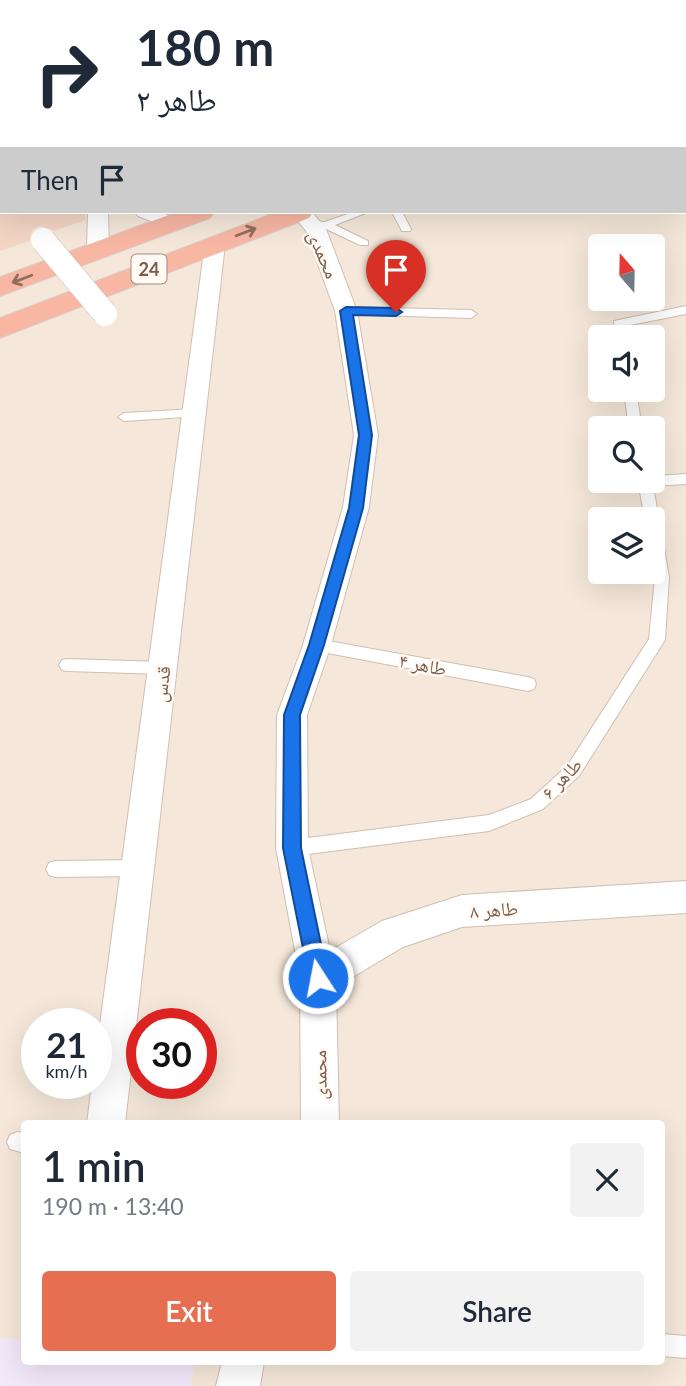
<!DOCTYPE html>
<meta charset="utf-8">
<style>
:root{--surface:#fff;--page:#f2f2f3;--text:#1f2937;--muted:#747a83;--accent:#e76f51}
body{margin:0;font-family:Lato,"Noto Naskh Arabic",sans-serif;background:var(--page);color:var(--text);height:100vh;display:flex;flex-direction:column;font-size:26px;white-space:nowrap}
*{box-sizing:border-box;margin:0}
p{font-size:23px;color:var(--muted)}
.icon{flex:none;width:38px;height:38px;fill:none;stroke:currentColor;stroke-width:2;stroke-linecap:round;stroke-linejoin:round}
.map{position:relative;flex:1;overflow:hidden}
.side{position:absolute;left:21px;top:1120px;width:644px;height:245px;display:flex;flex-direction:column;background:var(--surface);border-radius:7px;box-shadow:0 7px 28px #0002}
.side>*{flex:none}
.top-card{position:absolute;left:0px;top:0px;width:686px;height:214px;box-shadow:0 7px 28px #0002;background:#fff;color:var(--text);overflow:hidden}
.needle{width:46px;rotate:340deg}
.controls{position:absolute;left:588px;top:234px;display:grid;gap:14px}
.controls a{display:grid;place-items:center;width:77px;height:77px;border-radius:7px;background:var(--surface);box-shadow:0 7px 28px #0002;font-size:35px}
.speed{position:absolute;left:21px;top:1008px;display:flex;gap:14px;font-size:35px;font-weight:700;text-align:center}
.speed>*{display:grid;place-content:center;width:91px;height:91px;border-radius:50%;background:var(--surface);box-shadow:0 7px 28px #0002;line-height:1}
.speed small{font-size:18px;font-weight:400}
.speed .limit{border:10px solid #d22;background:#fff;color:#111}
.pin{position:absolute;display:grid;place-items:center;width:60px;height:60px;color:#fff;margin:-72px -30px;border-radius:50% 50% 50% 0;rotate:-45deg;box-shadow:0 0 7px #0007}
.pin .icon{rotate:45deg}
.me{position:absolute;width:77px;margin:-38px;rotate:349deg;stroke-linejoin:round;filter:drop-shadow(0 0 5px #0008)}
.turn{display:flex;align-items:center;gap:24px;height:147px;padding:0 21px;font-size:32px}
.turn .icon{width:91px;height:91px;stroke-width:2.5}
.turn b{display:block;font-size:49px;line-height:60px}
.then{display:flex;align-items:center;height:66px;padding:0 21px;background:#0003;gap:14px;font-size:26px}
.round{display:grid;place-items:center;flex:none;width:74px;height:74px;border-radius:7px;background:var(--page)}
.head{display:flex;align-items:center;justify-content:space-between;height:119px;padding:0 21px}
h1{font-size:42px;font-weight:600;line-height:52px}
.cta{display:flex;gap:14px;margin-top:auto;padding:14px 21px}
.cta a{flex:1;height:80px;border-radius:7px;background:var(--accent);color:#fff;font-size:28px;font-weight:600;line-height:80px;text-align:center}
.cta a+a{background:var(--page);color:var(--text)}
.map>svg:first-child{display:block}
.residential{fill:#f5e8da;fill-rule:evenodd}
.education{fill:#f3e8fa}
.building{fill:#f3d5c3}
.lines{fill:none;stroke-linecap:round;stroke-linejoin:round}
.lane-casing{stroke:#d1beb0;stroke-width:2}
.street-casing{stroke:#d1beb0;stroke-width:2}
.highway-casing{stroke:#dad1cd;stroke-width:2}
.lane{fill:#fff;fill-rule:evenodd}
.street{fill:#fff;fill-rule:evenodd}
.highway{fill:#f7b7a3;fill-rule:evenodd}
.street-bridge-casing{stroke:#d1beb0;stroke-width:25;stroke-linecap:butt}
.street-bridge{stroke:#fff;stroke-width:24}
.oneway{stroke:#936e5e}
.route{fill:#1a73e8;stroke:#114b97;stroke-width:2}
.labels{text-anchor:middle;dominant-baseline:central;stroke-width:5;stroke-linejoin:round;paint-order:stroke}
.shield{fill:#fffaf3;stroke:#a28b7f;stroke-width:2}
.shield-label{font-size:18px;font-weight:bold;fill:#7a5c4d}
.street-label{font-size:19px;fill:#7a5c4d;stroke:#fffaf3}
</style>
<div class="map">
<svg width="686" height="1386" viewBox="0 0 686 1386">
<rect width="100%" height="100%" fill="#fdf6ec"/>
<path class="residential" d="M 0,0 L 686,0 L 686,1386 L 0,1386 ZM 2,2 L 684,2 L 684,212 L 2,212 ZM 600,247 L 653,247 L 653,299 L 600,299 ZM 600,338 L 653,338 L 653,390 L 600,390 ZM 600,429 L 653,429 L 653,481 L 600,481 ZM 600,520 L 653,520 L 653,572 L 600,572 ZM 37,1024 L 96,1024 L 96,1083 L 37,1083 ZM 142,1024 L 201,1024 L 201,1083 L 142,1083 ZM 24,1124 L 662,1124 L 662,1362 L 24,1362 Z"/>
<path class="education" d="M 0,1338 L 24,1340 L 24,1362 L 194,1362 L 191,1386 L 0,1386 Z"/>
<path class="building" d="M 0,212 L 85,212 L 85,220 L 54,231 L 40,226 L 33,229 L 29,241 L 0,251 Z"/>
<g class="lines">
<g class="lane-casing">
<path id="lane" d="M 164,0 L 177,0 L 163,2 Z
M 483,0 L 492,0 L 482,2 Z
M 0,48 L 2,48 L 2,54 L 0,54 Z
M 0,133 L 2,133 L 2,139 L 0,139 Z
M 684,189 L 686,189 L 684,196 Z
M 353,212 L 368,212 L 335,225 L 368,241 L 368,245 L 360,245 L 324,228 L 307,224 L 312,221 L 325,222 Z
M 392,212 L 402,212 L 411,229 L 410,231 L 402,231 Z
M 686,306 L 686,314 L 625,326 L 627,338 L 615,338 L 614,321 Z
M 346,307 L 471,310 L 477,314 L 471,318 L 342,314 L 342,308 Z
M 624,390 L 636,390 L 642,429 L 629,429 Z
M 195,409 L 200,410 L 200,416 L 124,421 L 118,417 L 124,413 Z
M 686,474 L 686,484 L 653,486 L 669,577 L 665,640 L 579,776 L 543,809 L 489,831 L 292,856 L 286,854 L 283,848 L 286,842 L 292,840 L 489,815 L 531,799 L 567,766 L 649,639 L 655,577 L 653,520 L 645,520 L 638,481 L 653,481 L 653,476 Z
M 317,639 L 528,677 L 534,679 L 536,684 L 534,689 L 528,691 L 317,651 L 312,649 L 309,645 L 312,641 Z
M 67,659 L 163,662 L 168,663 L 171,668 L 168,673 L 163,674 L 67,671 L 62,670 L 59,665 L 62,660 Z
M 138,860 L 144,862 L 147,868 L 144,874 L 138,876 L 55,877 L 49,875 L 46,869 L 49,863 L 55,861 Z
M 17,1132 L 24,1133 L 24,1153 L 10,1149 L 7,1142 L 10,1135 Z
M 662,1334 L 686,1336 L 686,1358 L 662,1356 Z"/>
</g>
<g class="street-casing">
<path id="street" d="M 608,0 L 624,0 L 625,2 L 609,2 Z
M 0,83 L 2,83 L 2,95 L 0,95 Z
M 88,212 L 108,212 L 109,250 L 105,254 L 98,256 L 87,250 Z
M 135,212 L 162,212 L 181,223 L 171,229 L 138,216 Z
M 291,212 L 312,212 L 326,229 L 357,311 L 378,435 L 369,507 L 331,645 L 307,715 L 308,848 L 330,951 L 382,921 L 462,895 L 686,881 L 686,913 L 462,927 L 403,947 L 336,987 L 339,1124 L 301,1124 L 300,978 L 276,848 L 277,715 L 303,645 L 343,507 L 354,435 L 335,311 L 306,231 Z
M 215,238 L 225,244 L 125,1124 L 87,1124 L 92,1083 L 96,1083 L 96,1054 L 205,244 Z
M 222,1362 L 264,1362 L 260,1386 L 216,1386 Z"/>
</g>
<g class="highway-casing">
<path id="highway" d="M 686,25 L 686,39 L 684,39 L 684,26 Z
M 686,54 L 686,68 L 684,69 L 684,55 Z
M 177,212 L 214,212 L 210,218 L 0,296 L 0,277 Z
M 277,212 L 313,212 L 309,218 L 0,338 L 0,318 Z"/>
</g>
<use href="#lane" class="lane"/>
<use href="#street" class="street"/>
<use href="#highway" class="highway"/>
<g class="street-bridge-casing">
<path id="street-bridge" d="M 43,240 L 105,314"/>
</g>
<use href="#street-bridge" class="street-bridge"/>
</g>
<defs><path id="oneway-shaft" d="M-6 0H5M1.5-3L5.5 0L1.5 3" fill="none" stroke-width="1.6" stroke-linecap="round" stroke-linejoin="round" transform="scale(1.75)"/></defs>
<g class="oneway">
<use href="#oneway-shaft" transform="translate(246 232) rotate(-21)"/>
<use href="#oneway-shaft" transform="translate(22 279) rotate(159)"/>
</g>
<path class="route" d="M 346,307 L 396,308 L 402,312 L 396,316 L 353,315 L 372,435 L 363,508 L 324,645 L 300,715 L 301,848 L 328,978 L 325,985 L 318,988 L 311,985 L 309,978 L 283,848 L 284,715 L 309,645 L 349,508 L 359,435 L 340,311 Z"/>
<g class="labels">
<rect class="shield" x="131.5" y="254.5" width="35" height="29" rx="5"/>
<g class="shield-label">
<text x="149" y="269">24</text>
</g>
<g class="street-label">
<text transform="translate(324 254) rotate(67)">محمدی</text>
<text transform="translate(423 664) rotate(11)">طاهر ۴</text>
<text transform="translate(161 684) rotate(-83)">قدس</text>
<text transform="translate(561 778) rotate(-46)">طاهر ۶</text>
<text transform="translate(494 909) rotate(-4)">طاهر ۸</text>
<text transform="translate(319 1075) rotate(-91)">محمدی</text>
</g>
</g>
</svg>
<div class="controls">
<a><svg class="needle" viewBox="-14 -14 28 28"><path d="M0-13l5 13h-10z" fill="#e53935"/><path d="M0 13l5-13h-10z" fill="#747a83"/></svg></a>
<a><svg class="icon" aria-label="sound" viewBox="0 0 24 24"><path d="M4 9h4l5-4v14l-5-4H4zM17 9q2 3 0 6"/></svg></a>
<a><svg class="icon" aria-label="search" viewBox="0 0 24 24"><circle cx="10" cy="10" r="6"/><path d="M15 15l6 6"/></svg></a>
<a><svg class="icon" aria-label="layers" viewBox="0 0 24 24"><path d="M12 4l9 5-9 5-9-5zM3 14l9 5 9-5"/></svg></a>
</div>
<div class="speed"><div>21<small>km/h</small></div><div class="limit">30</div></div>
<div class="pin" style="left:396px;top:312px;background:#d93025"><svg class="icon" aria-label="arrive" viewBox="0 0 24 24"><path d="M6 21V4h12l-3 4 3 4H6"/></svg></div>
<svg class="me" style="left:318px;top:978px" viewBox="-20 -20 40 40"><circle r="17" fill="#1a73e8" stroke="#fff" stroke-width="3"/><path d="M0-11L8 9 0 5-8 9z" fill="#fff"/></svg>
<div class="top-card">
<div class="turn"><svg class="icon" aria-label="right" viewBox="0 0 24 24"><path d="M7 20v-9h11M14 6l5 5-5 5"/></svg><div><b>180 m</b>طاهر ۲</div></div>
<div class="then">Then<svg class="icon" aria-label="arrive" viewBox="0 0 24 24"><path d="M6 21V4h12l-3 4 3 4H6"/></svg></div>
</div>
<section class="side">
<div class="head"><div><h1>1 min</h1><p>190 m · 13:40</p></div><a class="round"><svg class="icon" aria-label="close" viewBox="0 0 24 24"><path d="M6 6l12 12M18 6L6 18"/></svg></a></div>
<div class="cta"><a>Exit</a><a>Share</a></div>
</section>
</div>
